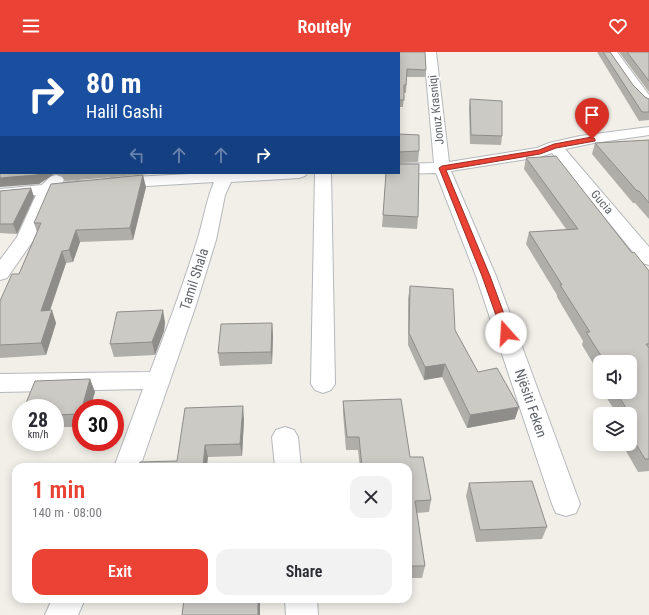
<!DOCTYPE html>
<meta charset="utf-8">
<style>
:root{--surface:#fff;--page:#f2f2f3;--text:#2b2b33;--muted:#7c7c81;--accent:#ea4335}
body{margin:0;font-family:"Roboto Condensed",sans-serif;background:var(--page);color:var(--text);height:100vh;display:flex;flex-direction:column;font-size:15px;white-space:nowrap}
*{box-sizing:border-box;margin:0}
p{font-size:13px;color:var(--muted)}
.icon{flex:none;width:22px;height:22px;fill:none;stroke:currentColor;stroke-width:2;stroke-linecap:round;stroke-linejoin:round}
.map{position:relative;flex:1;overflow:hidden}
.panel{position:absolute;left:12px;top:411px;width:400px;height:140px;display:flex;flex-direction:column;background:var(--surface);border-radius:12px;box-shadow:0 2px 10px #0003}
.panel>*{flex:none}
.top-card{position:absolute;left:0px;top:0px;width:400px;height:122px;box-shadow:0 2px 10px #0003;background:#1a4fa0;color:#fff;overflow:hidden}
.controls{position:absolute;left:593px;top:303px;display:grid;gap:8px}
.controls a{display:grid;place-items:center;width:44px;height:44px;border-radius:8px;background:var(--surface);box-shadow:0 2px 10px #0003;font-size:20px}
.speed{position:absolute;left:12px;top:347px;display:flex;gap:8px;font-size:20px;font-weight:700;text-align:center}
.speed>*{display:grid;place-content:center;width:52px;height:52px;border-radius:50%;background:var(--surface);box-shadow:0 2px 10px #0003;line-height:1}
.speed small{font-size:10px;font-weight:400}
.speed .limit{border:6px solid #d22;background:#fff;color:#111}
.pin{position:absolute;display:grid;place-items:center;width:34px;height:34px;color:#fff;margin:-41px -17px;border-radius:50% 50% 50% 0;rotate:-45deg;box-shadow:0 0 4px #0007}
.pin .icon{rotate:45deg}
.me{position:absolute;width:44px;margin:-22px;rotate:341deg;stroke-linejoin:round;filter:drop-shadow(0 0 3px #0008)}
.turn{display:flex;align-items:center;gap:14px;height:84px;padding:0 20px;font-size:18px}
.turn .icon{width:52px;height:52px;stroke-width:2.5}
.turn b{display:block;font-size:28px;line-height:34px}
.lanes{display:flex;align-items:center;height:38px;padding:0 20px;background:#0003;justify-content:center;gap:20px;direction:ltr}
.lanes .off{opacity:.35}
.round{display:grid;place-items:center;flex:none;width:42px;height:42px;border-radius:12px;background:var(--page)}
.headline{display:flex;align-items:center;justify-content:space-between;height:68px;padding:0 20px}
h1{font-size:24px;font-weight:600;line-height:30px;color:var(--accent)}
.primary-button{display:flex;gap:8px;margin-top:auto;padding:8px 20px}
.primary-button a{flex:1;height:46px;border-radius:12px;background:var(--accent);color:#fff;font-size:16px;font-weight:600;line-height:46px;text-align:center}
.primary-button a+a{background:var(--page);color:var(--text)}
header{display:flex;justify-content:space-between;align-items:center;height:52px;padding:0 20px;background:var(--accent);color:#fff;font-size:18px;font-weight:600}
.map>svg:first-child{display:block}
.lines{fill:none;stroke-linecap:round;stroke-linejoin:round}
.minor-casing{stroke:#b5b8bc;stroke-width:2}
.minor{fill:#fff;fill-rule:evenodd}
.wall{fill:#afaea9}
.shaded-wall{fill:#8f8d8a}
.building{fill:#cccac5;stroke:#8f8d8a}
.route{fill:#ea4335;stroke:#982c22}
.labels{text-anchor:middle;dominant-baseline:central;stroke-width:3;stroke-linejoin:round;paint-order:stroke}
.far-street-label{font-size:12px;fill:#5f6368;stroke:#fff}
.street-label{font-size:14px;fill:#5f6368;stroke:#fff}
</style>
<header><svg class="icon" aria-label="menu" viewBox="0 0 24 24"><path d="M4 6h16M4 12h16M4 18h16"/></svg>Routely<svg class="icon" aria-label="heart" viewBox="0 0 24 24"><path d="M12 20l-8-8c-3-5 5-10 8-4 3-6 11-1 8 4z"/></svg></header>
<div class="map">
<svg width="649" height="563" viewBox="0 0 649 563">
<rect width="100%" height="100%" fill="#f1efe8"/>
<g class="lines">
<g class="minor-casing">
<path id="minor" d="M 424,0 L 436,0 L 449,110 L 537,96 L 549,91 L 580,84 L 649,75 L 649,83 L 594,91 L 565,97 L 649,195 L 649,213 L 642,211 L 552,101 L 540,105 L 451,119 L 496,224 L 580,452 L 576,461 L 566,464 L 556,461 L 552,452 L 476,224 L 436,121 L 399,122 L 396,121 L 399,121 L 399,112 L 434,111 Z
M 605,0 L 617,0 L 649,43 L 649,55 C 635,52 614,13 605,0 Z
M 0,14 L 1,14 L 1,22 L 0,22 Z
M 1,101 L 1,111 L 0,112 L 0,102 Z
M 208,121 L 307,121 L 305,124 L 299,126 L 231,130 L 225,143 L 216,188 L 196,253 L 140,415 L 114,415 L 143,337 L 0,340 L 0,322 L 150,320 C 167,277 183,233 197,189 C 203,170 206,149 214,130 L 114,136 L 108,135 L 106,131 L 108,127 L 114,126 Z
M 315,121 L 331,121 L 335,332 L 331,338 L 323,341 L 315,338 L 311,332 Z
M 56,123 L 62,125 L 64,128 L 62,131 L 78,129 L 84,130 L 86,134 L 84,138 L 54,142 L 35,186 L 7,226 L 0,228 L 0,208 L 17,185 L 36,143 L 0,147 L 0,137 L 42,133 L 50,125 Z
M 285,375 L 294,378 L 298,385 L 301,415 L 275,415 L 272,385 L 276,378 Z
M 52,547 L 85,547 L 78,563 L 45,563 Z
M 285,547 L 317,547 L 318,563 L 286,563 Z"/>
</g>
<use href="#minor" class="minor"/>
</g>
<path class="wall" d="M 597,0 L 610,0 L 633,33 L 645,45 L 649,47 L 649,68 L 639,69 Z
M 619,0 L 649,0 L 649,40 Z
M 399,1 L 426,18 L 425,25 L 407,25 L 406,41 L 404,41 L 403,55 L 399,55 Z
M 1,44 L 1,57 L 0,57 L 0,45 Z
M 470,47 L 502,84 L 501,93 L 470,92 L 469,55 Z
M 399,82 L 419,99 L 418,110 L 399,111 Z
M 649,88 L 649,167 L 635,151 L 633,151 L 592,102 L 595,91 Z
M 526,106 L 632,201 L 649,219 L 649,419 L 638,420 L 622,392 L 630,392 L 630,362 L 617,362 L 603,340 L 630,340 L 630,310 L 600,310 L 600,323 L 582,293 L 583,289 L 557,245 L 557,243 L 526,192 L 529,180 L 566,177 L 524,117 Z
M 1,121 L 149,121 L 149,122 L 65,129 L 62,124 L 54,122 L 39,132 Z
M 386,121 L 418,165 L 417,177 L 382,175 Z
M 146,135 L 133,188 L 80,190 L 73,210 L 66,211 L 50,259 L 56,271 L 46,303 L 0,306 L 0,249 L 19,222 L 37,180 L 34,171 Z
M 31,136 L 34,145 L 17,182 L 0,181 L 0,139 Z
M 410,234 L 455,278 L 478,320 L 515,367 L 467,376 L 442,325 L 424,328 L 408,293 L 408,247 Z
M 165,270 L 164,279 L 155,303 L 114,305 L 110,292 Z
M 272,271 L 273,284 L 272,312 L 220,314 L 218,301 Z
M 90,327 L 95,340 L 90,356 L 81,356 L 81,375 L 55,375 L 55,356 Z
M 343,349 L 410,405 L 431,448 L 429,460 L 417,461 L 425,514 L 422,526 L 408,526 L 408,415 L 360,415 L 358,398 L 346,398 L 343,361 Z
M 244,367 L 242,404 L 208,405 L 177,409 Z
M 469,431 L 547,475 L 542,487 L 476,490 L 466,444 Z"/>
<path class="shaded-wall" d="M 39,121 L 54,121 L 54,122 L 39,132 L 0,135 L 0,126 Z
M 143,123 L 146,135 L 133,188 L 130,176 Z
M 31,136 L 34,145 L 17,182 L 13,172 Z
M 76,178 L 80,190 L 73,210 L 69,198 Z
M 62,199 L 66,211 L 45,272 L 41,259 Z
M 52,258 L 56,271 L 46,303 L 41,291 Z
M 163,258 L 165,270 L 164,279 L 155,303 L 152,290 Z
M 272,271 L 273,284 L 272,312 L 271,300 Z
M 445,312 L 442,325 L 424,328 L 425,315 Z
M 90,327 L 95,340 L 90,356 L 82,356 Z
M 243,354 L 244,367 L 242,404 L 240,392 Z
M 519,355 L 515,367 L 467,376 L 470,363 Z
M 205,393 L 208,405 L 207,415 L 203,415 Z
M 258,547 L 260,547 L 260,563 L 258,563 Z"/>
<path class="building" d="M 60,0 L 185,0 L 184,1 L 58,1 Z
M 291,0 L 425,0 L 426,18 L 407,17 L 406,33 L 404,33 L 404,48 L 399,48 L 399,1 L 290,1 Z
M 603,0 L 610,0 L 633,33 L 645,45 L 649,47 L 649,60 L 642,60 Z
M 627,0 L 649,0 L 649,29 Z
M 470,47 L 502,49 L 502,84 L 471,83 Z
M 399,82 L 419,83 L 419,99 L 399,100 Z
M 649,88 L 649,151 L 639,139 L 637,139 L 595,91 Z
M 556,104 L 632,201 L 634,200 L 649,219 L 649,292 L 646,292 L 649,296 L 649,407 L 645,407 L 630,382 L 630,368 L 633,367 L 616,340 L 630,340 L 630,310 L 605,310 L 586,280 L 590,280 L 560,233 L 562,233 L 529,180 L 578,177 L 526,106 Z
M 1,106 L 1,121 L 39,121 L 36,123 L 0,126 L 0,107 Z
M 399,112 L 419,112 L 418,165 L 383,163 L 386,121 L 399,121 Z
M 143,123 L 130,176 L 76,178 L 69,198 L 62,199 L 41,259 L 52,258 L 41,291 L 0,293 L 0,249 L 12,222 L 19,222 L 41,171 L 34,171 L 51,132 Z
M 31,136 L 13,172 L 0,172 L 0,139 Z
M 410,234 L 453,237 L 455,278 L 478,320 L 497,316 L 519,355 L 470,363 L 445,312 L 425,315 L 409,281 Z
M 163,258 L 161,267 L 152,290 L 110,292 L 117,260 Z
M 272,271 L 271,300 L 218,301 L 221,272 Z
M 90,327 L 82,356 L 81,356 L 80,362 L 55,363 L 55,356 L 24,356 L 35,329 Z
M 401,347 L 410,405 L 423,405 L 431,448 L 415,449 L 425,514 L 408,514 L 408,415 L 362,415 L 359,385 L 347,385 L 343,349 Z
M 243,354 L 240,392 L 205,393 L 203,415 L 139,415 L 140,410 L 177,409 L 185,356 Z
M 532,429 L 547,475 L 480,478 L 469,431 Z
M 184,547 L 258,547 L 258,563 L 182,563 Z"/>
<path class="route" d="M 592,85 L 595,87 L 595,89 L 556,96 L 540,102 L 446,118 L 490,224 L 511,281 L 506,284 L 503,283 L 482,224 L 439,116 L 442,114 L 539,98 L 554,92 Z"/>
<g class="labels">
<g class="far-street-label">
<text transform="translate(436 58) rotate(-96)">Jonuz Krasniqi</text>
<text transform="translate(602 150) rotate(50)">Gucia</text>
</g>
<g class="street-label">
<text transform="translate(194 227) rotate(-72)">Tamil Shala</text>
<text transform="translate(531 351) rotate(71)">Njësiti Feken</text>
</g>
</g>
</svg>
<div class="controls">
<a><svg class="icon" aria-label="sound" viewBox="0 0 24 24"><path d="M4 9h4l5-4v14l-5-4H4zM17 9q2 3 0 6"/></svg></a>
<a><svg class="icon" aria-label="layers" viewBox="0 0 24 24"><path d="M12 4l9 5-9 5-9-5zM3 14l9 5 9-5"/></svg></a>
</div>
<div class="speed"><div>28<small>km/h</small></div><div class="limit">30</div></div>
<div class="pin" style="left:592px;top:87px;background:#d93025"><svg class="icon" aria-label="arrive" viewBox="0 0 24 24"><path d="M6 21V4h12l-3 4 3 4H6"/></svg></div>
<svg class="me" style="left:506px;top:281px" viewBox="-20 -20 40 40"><circle r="19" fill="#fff"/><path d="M0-13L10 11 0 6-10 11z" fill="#ea4335"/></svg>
<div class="top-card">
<div class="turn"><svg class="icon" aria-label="right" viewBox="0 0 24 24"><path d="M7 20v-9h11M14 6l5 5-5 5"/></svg><div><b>80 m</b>Halil Gashi</div></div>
<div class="lanes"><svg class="icon off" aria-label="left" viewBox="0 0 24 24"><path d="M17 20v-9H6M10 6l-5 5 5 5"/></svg><svg class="icon off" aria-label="ahead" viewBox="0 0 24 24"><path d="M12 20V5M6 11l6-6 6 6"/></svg><svg class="icon off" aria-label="ahead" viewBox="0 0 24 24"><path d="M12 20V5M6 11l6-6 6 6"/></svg><svg class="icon" aria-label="right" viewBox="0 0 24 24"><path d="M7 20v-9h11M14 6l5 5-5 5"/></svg></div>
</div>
<section class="panel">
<div class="headline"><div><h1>1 min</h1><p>140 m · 08:00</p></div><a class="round"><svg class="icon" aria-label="close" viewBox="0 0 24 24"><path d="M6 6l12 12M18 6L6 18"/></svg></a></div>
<div class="primary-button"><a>Exit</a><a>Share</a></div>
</section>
</div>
